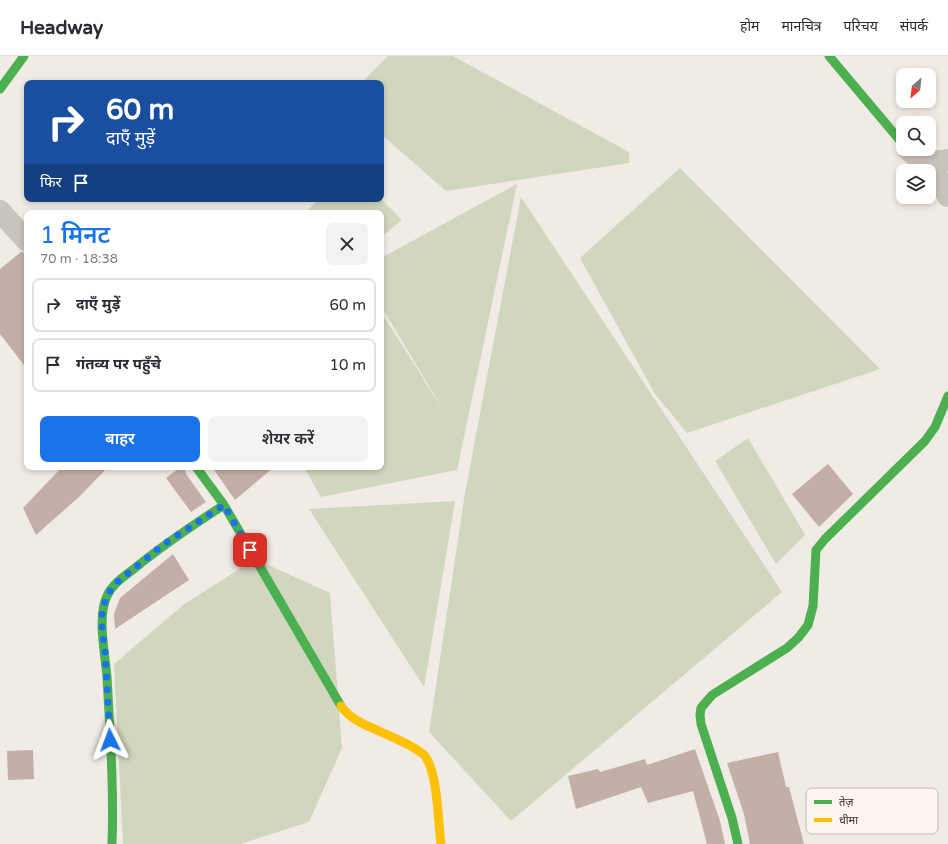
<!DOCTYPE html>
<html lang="hi">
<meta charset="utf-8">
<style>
:root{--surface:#fff;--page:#f2f2f3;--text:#2b2b33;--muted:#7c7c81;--line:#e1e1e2;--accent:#1a73e8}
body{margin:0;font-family:"Varela Round","Noto Sans Devanagari",sans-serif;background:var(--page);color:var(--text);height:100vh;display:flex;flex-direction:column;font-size:15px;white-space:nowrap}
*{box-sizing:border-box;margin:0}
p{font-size:13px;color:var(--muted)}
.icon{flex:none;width:22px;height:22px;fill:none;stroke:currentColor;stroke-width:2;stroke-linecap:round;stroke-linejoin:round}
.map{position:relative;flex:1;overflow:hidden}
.side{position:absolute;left:24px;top:154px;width:360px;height:260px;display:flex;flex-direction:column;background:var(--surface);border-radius:8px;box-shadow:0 2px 6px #0003}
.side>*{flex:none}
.banner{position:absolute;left:24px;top:24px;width:360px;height:122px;border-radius:8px;box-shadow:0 2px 6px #0003;background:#1a4fa0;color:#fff;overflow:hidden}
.needle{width:26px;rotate:208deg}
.fabs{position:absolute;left:896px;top:12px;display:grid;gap:8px}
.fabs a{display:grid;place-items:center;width:40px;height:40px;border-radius:8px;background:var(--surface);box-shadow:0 2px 6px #0003;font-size:20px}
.pin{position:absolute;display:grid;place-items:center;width:34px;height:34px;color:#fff;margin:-17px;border-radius:8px;box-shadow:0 2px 6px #0006}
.me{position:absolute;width:44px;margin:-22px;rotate:357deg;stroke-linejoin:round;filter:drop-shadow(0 0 3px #0008)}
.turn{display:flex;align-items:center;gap:14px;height:84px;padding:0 16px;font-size:18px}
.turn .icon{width:52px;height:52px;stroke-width:2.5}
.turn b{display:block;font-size:28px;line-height:34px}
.then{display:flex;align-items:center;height:38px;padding:0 16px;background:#0003;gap:8px;font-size:15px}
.round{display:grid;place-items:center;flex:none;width:42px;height:42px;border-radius:8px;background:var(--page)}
.overview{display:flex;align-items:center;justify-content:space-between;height:68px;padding:0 16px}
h1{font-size:24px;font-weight:600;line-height:30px;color:var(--accent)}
.cta{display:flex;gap:8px;margin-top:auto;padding:8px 16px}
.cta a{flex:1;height:46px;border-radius:8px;background:var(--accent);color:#fff;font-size:16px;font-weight:600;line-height:46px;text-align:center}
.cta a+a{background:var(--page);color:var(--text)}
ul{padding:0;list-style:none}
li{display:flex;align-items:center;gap:12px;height:54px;margin:0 8px 6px;padding:0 8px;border:2px solid var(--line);border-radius:8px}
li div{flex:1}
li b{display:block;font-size:15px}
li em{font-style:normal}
header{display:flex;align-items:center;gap:24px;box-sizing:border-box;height:56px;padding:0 20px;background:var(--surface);border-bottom:1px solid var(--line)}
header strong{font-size:19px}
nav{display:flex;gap:22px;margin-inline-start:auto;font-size:14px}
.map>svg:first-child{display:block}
.green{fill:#d1d6bf}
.building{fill:#c3afa7}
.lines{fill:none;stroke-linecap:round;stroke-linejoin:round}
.street{stroke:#c9c3be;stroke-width:22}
.fast{stroke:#4caf50;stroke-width:9}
.slow{stroke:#ffc107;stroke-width:9}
.route{stroke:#1a73e8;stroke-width:7;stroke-dasharray:0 12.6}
.key{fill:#fbf5ee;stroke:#c1bab4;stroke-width:1}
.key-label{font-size:11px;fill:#3b302b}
</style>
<header>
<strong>Headway</strong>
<nav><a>होम</a><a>मानचित्र</a><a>परिचय</a><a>संपर्क</a></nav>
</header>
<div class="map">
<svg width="948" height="788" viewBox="0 0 948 788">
<rect width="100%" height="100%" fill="#f0ebe5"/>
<path class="green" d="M 388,0 L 453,0 L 629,96 L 629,107 L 446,135 L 381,78 L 381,27 L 361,27 Z
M 680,112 L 880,313 L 687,377 L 655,338 L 580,202 Z
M 517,128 L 457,414 L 321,441 L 304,411 L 381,411 L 381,256 L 447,360 L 381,250 L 381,202 Z
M 521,141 L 782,536 L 511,765 L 429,676 L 465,437 Z
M 319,143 L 381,143 L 402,164 L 381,181 L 381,157 L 305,157 Z
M 748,382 L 805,479 L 776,508 L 715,405 Z
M 455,445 L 424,631 L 309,453 Z
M 255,503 L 330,537 L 342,692 L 309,766 L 240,788 L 123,788 L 114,608 L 183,549 Z"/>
<path class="building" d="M 21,196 L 27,197 L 27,313 L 0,278 L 0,213 Z
M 828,408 L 853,438 L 819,471 L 792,438 Z
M 62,411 L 108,411 L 80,440 L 36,479 L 23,452 Z
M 181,411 L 184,411 L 186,418 L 206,446 L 191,456 L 166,422 Z
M 212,411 L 274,411 L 235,444 Z
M 173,498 L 189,524 L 115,573 L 114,558 L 120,542 Z
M 695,693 L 720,765 L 725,788 L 707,788 L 693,735 L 648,747 L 641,731 L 576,753 L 568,720 L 598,713 L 600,716 L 645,703 L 647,709 Z
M 33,694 L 34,723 L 8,724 L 7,695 Z
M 778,696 L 786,731 L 789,731 L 804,788 L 750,788 L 744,758 L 727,707 Z"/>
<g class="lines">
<path class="street" d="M 908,93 C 918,105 934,107 948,104
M 928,105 L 948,140
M 0,155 L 27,185"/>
<path class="fast" d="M 829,0 L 903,88
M 0,33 L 24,0
M 196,411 L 224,449 L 341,650
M 112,788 C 114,732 110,676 107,621 C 105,597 97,561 107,540 C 112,528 125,520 135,512 C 163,489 193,469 224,449
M 738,788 L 732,762 L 701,668 L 700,659 L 701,652 L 712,639 L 787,592 L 798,582 L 808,569 L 813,550 L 816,494 L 825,483 L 925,385 L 935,371 L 948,340"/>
<path class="slow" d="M 341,650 C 350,663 365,669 379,675 C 394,682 411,688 423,698 C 438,712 438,767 441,788"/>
</g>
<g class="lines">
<path class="route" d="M 110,684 L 105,594 L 102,574 L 102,556 L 107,539 L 116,527 L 164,488 L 224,449 L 250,494"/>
</g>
<rect x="806" y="732" width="132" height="46" rx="6" class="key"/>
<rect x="814" y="744" width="18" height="4" fill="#4caf50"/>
<rect x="814" y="762" width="18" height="4" fill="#ffc107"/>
<g class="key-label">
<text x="839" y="750">तेज़</text>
<text x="839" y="768">धीमा</text>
</g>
</svg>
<div class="fabs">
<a><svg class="needle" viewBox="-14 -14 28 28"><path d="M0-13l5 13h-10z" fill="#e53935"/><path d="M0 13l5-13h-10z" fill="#7c7c81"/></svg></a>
<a><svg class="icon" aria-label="search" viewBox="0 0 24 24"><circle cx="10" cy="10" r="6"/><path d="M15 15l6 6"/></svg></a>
<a><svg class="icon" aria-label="layers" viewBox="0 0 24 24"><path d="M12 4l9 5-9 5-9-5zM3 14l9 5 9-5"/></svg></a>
</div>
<div class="pin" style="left:250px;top:494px;background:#d93025"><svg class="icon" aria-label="arrive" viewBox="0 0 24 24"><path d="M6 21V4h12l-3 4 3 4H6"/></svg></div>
<svg class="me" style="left:110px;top:684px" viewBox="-20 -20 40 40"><path d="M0-17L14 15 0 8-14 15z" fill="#1a73e8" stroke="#fff" stroke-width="4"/></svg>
<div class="banner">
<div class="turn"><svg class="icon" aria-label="right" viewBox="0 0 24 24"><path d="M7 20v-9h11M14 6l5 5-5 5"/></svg><div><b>60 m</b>दाएँ मुड़ें</div></div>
<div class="then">फिर<svg class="icon" aria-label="arrive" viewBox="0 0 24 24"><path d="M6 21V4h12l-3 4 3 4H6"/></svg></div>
</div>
<section class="side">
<div class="overview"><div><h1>1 मिनट</h1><p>70 m · 18:38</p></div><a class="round"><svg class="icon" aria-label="close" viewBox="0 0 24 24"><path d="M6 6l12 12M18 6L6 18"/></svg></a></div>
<ul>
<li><svg class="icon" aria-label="right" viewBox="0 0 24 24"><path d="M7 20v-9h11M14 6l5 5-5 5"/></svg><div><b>दाएँ मुड़ें</b></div><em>60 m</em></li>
<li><svg class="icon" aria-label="arrive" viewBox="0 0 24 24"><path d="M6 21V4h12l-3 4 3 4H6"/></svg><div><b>गंतव्य पर पहुँचे</b></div><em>10 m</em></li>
</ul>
<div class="cta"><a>बाहर</a><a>शेयर करें</a></div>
</section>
</div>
